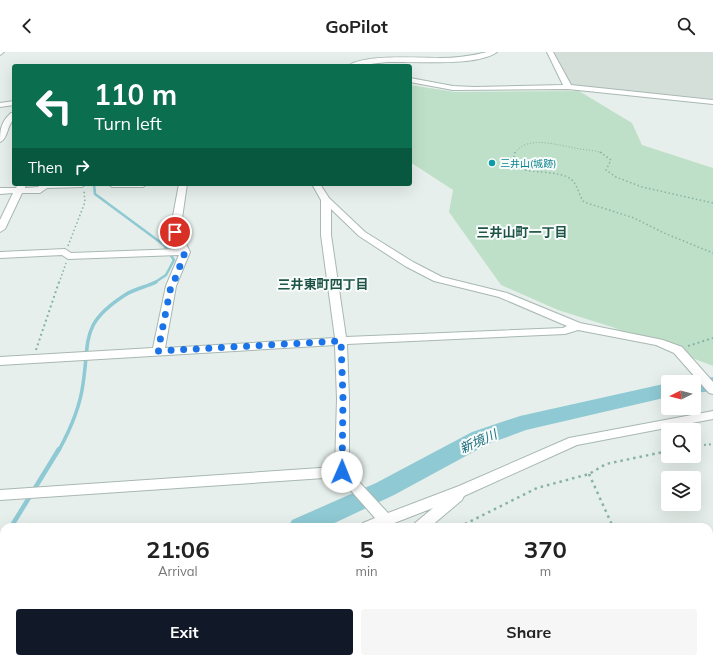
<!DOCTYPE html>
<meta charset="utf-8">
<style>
:root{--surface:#fff;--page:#f6f6f6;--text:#222;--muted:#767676;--accent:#111827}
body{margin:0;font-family:Mulish,"Noto Sans JP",sans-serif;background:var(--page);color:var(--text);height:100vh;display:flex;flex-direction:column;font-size:15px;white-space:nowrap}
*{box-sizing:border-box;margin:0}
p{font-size:13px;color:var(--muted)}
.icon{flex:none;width:22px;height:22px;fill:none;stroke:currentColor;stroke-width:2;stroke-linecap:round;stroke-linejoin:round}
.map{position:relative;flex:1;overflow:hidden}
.panel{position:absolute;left:0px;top:471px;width:713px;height:140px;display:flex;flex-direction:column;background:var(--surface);border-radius:12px 12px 0 0;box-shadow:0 4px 16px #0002}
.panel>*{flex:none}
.top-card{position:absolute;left:12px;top:12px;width:400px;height:122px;border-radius:4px;box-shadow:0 4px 16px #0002;background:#0b6e4f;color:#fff;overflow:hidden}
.needle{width:26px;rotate:264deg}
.controls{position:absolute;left:661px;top:323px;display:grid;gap:8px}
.controls a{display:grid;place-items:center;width:40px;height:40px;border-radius:4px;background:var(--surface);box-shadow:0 4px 16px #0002;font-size:20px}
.pin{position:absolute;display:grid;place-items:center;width:34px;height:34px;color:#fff;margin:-17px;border:2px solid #fff;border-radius:50%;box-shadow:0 1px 4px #0007}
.me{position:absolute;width:44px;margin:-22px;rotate:1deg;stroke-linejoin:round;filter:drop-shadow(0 0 3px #0008)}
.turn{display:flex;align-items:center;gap:14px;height:84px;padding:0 16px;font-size:18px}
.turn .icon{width:52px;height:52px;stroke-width:2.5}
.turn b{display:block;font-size:28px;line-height:34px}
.then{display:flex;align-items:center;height:38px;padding:0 16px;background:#0003;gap:8px;font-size:15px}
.eta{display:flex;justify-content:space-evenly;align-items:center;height:68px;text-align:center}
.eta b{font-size:24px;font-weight:700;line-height:28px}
.action{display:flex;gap:8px;margin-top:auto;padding:8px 16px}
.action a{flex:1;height:46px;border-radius:4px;background:var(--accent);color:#fff;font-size:16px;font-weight:700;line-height:46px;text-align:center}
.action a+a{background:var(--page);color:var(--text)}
header{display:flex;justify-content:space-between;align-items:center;height:52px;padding:0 16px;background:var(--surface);font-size:18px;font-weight:700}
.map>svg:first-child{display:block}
.built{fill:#d4dfda}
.green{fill:#bfe0c8}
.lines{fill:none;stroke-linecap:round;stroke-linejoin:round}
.stream-far2{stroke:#8ec9d4;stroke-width:2.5}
.stream-far1{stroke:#8ec9d4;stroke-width:3.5}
.stream{stroke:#8ec9d4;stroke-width:4.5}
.river{fill:#8ec9d4;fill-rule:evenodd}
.minor-casing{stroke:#a8b8b2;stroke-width:2}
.path-far3{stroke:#86b3a5;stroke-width:1;stroke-dasharray:1 2;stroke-linecap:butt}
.path-far2{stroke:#86b3a5;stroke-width:1.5;stroke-dasharray:1.5 2.5;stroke-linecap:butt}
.path-far1{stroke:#86b3a5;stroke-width:2;stroke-dasharray:2 3;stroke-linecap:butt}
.path{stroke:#86b3a5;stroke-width:2.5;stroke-dasharray:2.5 4;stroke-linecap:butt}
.minor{fill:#fff;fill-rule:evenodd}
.route{stroke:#1a73e8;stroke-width:7;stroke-dasharray:0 12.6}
.culture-dot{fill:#0f9aa8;stroke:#f7fbf9;stroke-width:1.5}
.labels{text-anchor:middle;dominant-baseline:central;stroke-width:4;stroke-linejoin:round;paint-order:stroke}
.far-culture-label{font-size:10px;fill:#0d838f;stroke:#f7fbf9;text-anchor:start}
.neighbourhood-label{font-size:13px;font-weight:bold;fill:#1f5548;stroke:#f7fbf9}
.water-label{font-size:13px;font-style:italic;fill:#1c6f80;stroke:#f7fbf9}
</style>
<header><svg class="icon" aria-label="back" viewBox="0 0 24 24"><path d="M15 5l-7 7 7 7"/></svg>GoPilot<svg class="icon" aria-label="search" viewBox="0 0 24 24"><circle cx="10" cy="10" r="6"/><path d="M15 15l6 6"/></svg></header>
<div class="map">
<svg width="713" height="611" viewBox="0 0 713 611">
<rect width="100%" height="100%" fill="#e6efeb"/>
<path class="built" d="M 551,0 L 713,0 L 713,47 L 568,33 Z"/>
<path class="green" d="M 410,33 L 455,40 L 579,39 L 632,71 L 642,93 L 713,116 L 713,314 L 612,275 L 558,258 L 501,233 L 449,160 L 453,138 L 410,110 Z"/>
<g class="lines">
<path class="stream-far2" d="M 94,132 L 95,142 L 164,193 L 174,208 L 166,223 L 154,231"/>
<path class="stream-far1" d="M 59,398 C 70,378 80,355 83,332 C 90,287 80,272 125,243 C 134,237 146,235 156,230"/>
<path class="stream" d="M 11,475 L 59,397
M 0,492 L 4,485"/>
<path class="river" d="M 713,325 L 713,339 L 694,341 L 694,330 L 686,330 Z
M 668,331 L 668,345 L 526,378 L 488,392 L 394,443 L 326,475 L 288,475 L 292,468 L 376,431 L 472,380 L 520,364 Z
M 4,577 L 4,603 L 0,604 L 0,578 Z"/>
<g class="minor-casing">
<path id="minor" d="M 0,0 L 4,0 L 0,3 Z
M 487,0 L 497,0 C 477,15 413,9 388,10 C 374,11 361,14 348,14 C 363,2 419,6 440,6 C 456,6 471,4 487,0 Z
M 547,0 L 553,0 L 571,33 L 713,48 L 713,52 L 568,37 L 453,38 L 410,30 L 410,26 L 453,34 L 474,35 L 563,33 Z
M 14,49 L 14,53 L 0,55 L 0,51 Z
M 11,61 L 14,61 L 14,67 C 7,73 8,87 0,90 C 0,77 1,70 11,61 Z
M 18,132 L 26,132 L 25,136 L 38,135 L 41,132 L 86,132 L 82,135 L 47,136 L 40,141 L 22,141 L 5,177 L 0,180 L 0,168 L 13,141 L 0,142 L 0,136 L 16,136 Z
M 108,132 L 147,132 L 143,135 L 112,135 Z
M 179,132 L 187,132 L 180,180 L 190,200 L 176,234 L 165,296 L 335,286 L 321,183 L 321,148 L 312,132 L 320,132 L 329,146 L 365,180 L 413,210 L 442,225 L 507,241 L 580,271 L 663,288 L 682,295 L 713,330 L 713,342 L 709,341 L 674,301 L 656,293 L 578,278 L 565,282 L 347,292 L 349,347 L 349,419 L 388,461 L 459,434 L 569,386 L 713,359 L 713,367 L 577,393 L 464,444 L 462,448 L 430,475 L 412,475 L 415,471 L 433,456 L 384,475 L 360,475 L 363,471 L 375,466 L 339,425 L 0,448 L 0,438 L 335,415 L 337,347 L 335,293 L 0,313 L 0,305 L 153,296 L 166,234 L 179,203 L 68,207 L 62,203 L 0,206 L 0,200 L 65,197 L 71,201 L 179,197 L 170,180 ZM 331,157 L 359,184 L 405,214 L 434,229 L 499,245 L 567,274 L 563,276 L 346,285 L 331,183 Z
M 67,607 L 96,607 L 94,611 L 65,611 Z
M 388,607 L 406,607 L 407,611 L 389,611 Z"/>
</g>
<path class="path-far3" d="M 515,101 C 527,83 557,93 575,96 C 584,98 594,98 603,101"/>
<path class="path-far2" d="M 515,100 L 512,114 C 530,123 559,117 572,128 C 578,134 579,144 584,150 L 634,166 L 664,181 L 713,201
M 600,100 L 611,108 L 606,118 L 616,125 L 642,135 L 713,151
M 68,194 L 85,150 L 84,139
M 59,231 L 66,211"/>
<path class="path-far1" d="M 688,294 L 713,286
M 36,298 L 59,230
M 694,394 L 713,392"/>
<path class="path" d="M 589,422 L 613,475
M 459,475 L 537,436 L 589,422 L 606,412 L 668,399
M 265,607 L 265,611
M 674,607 L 676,611"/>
<use href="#minor" class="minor"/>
</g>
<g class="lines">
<path class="route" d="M 175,180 L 185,200 L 176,225 L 171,234 L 158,299 L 341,289 L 343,347 L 342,420"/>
</g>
<circle class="culture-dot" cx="492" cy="111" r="4"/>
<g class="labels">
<g class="far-culture-label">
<text x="500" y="111">三井山(城跡)</text>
</g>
<g class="neighbourhood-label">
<text x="522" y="180">三井山町一丁目</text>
<text x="323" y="232">三井東町四丁目</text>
</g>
<g class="water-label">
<text transform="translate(478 389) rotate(-24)">新境川</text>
</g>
</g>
</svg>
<div class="controls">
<a><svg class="needle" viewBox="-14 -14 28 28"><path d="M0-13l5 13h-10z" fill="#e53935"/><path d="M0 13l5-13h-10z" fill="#767676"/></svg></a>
<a><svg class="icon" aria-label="search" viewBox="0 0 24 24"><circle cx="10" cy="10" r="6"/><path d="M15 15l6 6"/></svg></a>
<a><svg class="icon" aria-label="layers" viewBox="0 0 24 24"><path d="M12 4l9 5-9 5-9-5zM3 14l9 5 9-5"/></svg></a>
</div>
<div class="pin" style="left:175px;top:180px;background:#d93025"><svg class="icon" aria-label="arrive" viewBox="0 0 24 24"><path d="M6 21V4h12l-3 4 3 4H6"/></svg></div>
<svg class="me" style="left:342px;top:420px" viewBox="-20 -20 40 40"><circle r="19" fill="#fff"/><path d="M0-13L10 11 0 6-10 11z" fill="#1a73e8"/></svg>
<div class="top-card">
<div class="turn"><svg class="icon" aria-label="left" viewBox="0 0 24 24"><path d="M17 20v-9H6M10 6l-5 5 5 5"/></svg><div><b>110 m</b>Turn left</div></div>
<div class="then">Then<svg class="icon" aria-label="right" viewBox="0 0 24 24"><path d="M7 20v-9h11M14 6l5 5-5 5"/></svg></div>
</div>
<section class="panel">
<div class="eta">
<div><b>21:06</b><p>Arrival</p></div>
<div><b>5</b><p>min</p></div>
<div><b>370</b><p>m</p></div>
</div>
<div class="action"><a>Exit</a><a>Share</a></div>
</section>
</div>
